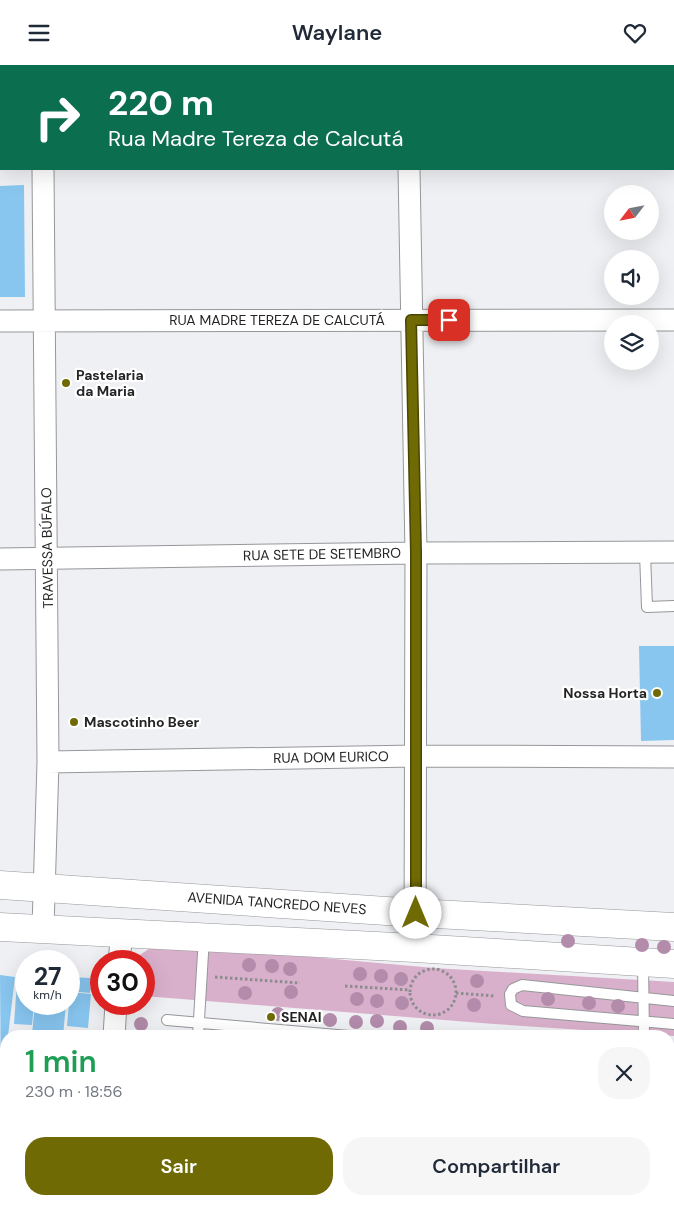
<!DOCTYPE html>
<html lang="pt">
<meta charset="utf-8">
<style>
:root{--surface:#fff;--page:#f6f6f7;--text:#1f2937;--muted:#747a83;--accent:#706a04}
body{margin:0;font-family:"DM Sans",sans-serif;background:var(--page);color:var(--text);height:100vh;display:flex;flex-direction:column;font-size:19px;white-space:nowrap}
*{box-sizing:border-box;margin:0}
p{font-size:16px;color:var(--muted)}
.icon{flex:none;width:28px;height:28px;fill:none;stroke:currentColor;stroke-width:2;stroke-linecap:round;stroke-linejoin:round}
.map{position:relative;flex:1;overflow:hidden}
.details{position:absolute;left:0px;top:965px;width:675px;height:175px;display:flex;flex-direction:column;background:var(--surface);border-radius:20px 20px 0 0;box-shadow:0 5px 20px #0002}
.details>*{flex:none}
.guide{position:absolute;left:0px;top:0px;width:675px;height:105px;box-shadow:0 5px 20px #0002;background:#0b6e4f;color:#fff;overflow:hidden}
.needle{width:32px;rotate:238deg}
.buttons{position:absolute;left:604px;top:120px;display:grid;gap:10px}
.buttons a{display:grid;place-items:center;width:55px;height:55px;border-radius:50%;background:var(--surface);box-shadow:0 5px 20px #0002;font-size:25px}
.speed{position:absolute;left:15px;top:885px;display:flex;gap:10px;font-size:25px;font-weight:700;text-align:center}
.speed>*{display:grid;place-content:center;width:65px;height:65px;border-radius:50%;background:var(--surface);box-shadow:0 5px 20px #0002;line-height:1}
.speed small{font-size:12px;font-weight:400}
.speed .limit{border:8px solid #d22;background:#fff;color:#111}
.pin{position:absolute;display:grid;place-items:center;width:42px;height:42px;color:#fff;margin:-21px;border-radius:10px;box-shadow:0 2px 8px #0006}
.me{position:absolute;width:55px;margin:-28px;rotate:0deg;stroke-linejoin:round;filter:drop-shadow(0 0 4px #0008)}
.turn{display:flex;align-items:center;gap:18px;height:105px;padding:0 25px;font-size:22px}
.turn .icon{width:65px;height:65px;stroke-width:2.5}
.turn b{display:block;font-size:35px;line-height:42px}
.round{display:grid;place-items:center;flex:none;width:52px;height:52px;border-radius:20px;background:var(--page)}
.headline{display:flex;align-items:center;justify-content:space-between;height:85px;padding:0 25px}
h1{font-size:30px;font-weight:600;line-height:38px;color:#1e9e55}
.action{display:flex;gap:10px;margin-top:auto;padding:10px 25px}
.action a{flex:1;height:58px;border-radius:20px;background:var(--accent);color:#fff;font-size:20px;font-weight:600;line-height:58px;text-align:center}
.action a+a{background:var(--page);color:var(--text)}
header{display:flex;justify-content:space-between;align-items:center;height:65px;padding:0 25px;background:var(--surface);font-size:22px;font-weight:600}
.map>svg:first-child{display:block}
.green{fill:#d9b0cb}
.building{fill:#88c6f0}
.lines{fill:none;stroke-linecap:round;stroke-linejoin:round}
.lane-casing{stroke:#96979a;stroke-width:12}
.street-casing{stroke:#96979a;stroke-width:23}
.secondary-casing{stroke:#96979a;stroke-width:29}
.path{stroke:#8b8c8e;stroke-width:3;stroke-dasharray:2.5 2.5;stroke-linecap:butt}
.lane{stroke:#fff;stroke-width:10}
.street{stroke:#fff;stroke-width:21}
.secondary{stroke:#fff;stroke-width:28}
.tree{fill:#b28caa}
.route-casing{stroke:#494503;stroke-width:12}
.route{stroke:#706a04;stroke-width:9}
.poi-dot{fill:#706a04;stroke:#fff;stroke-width:2}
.labels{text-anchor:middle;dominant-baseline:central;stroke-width:4.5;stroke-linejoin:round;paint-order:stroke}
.street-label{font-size:14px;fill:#242426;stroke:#fff}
.poi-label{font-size:14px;font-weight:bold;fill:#242426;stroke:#fff;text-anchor:start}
</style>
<header><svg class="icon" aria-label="menu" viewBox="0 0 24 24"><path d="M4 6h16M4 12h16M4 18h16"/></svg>Waylane<svg class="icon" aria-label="heart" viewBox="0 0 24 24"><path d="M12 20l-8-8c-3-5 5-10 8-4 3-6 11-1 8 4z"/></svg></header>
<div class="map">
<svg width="674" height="1140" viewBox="0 0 674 1140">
<rect width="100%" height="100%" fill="#eff0f3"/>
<path class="green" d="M 150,883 L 212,883 L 434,903 L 674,917 L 674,971 L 494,959 L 144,931 L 144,896 L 136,896 L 140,890 Z"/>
<path class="building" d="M 24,120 L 25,232 L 0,232 L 0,121 Z
M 639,581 L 674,581 L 674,675 L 641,676 Z
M 0,910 L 15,912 L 8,971 L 6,971 L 1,1030 Z
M 70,912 L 91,913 L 90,928 L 69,926 Z
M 17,917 L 26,917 L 26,939 L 34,939 L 32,960 L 14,959 Z
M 70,927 L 91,929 L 88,963 L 67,961 Z
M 35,939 L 66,939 L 63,971 L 32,969 Z
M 75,966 L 88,968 L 88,971 L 74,971 Z
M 552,966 L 579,969 L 579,971 L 551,971 Z
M 245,1134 L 312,1134 L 308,1140 L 249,1140 Z"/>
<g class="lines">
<g class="lane-casing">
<path id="lane" d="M 645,488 L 647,542 L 674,541
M 643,898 L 644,971
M 674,936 L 522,920 L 513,924 L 510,929 L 511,940 L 523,946 L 674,959
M 167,955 L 349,971
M 198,971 L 204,872
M 625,1134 L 627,1140
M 660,1134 L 661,1140"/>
</g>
<g class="street-casing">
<path id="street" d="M 43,0 L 43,1
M 229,0 L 229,1
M 408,0 L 408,1
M 43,104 L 48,697 L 43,863
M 409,104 L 416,488 L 415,883
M 0,256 L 674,255
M 0,494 L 416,488 L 674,487
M 48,697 L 416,691 L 674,692
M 119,896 L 122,867
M 114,971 L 116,939
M 101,1140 L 102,1134"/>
</g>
<g class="secondary-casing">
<path id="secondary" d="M 109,0 L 109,1
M 605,0 L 605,1
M 0,21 L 1,21
M 0,820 L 416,848 L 674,862
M 0,862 L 415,883 L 674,899"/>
</g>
<path class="path" d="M410 927a23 23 0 1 1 46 0a23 23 0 1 1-46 0Z
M 215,912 L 300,918
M 345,921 L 410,925
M 456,928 L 495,931"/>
<use href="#lane" class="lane"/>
<use href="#street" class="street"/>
<use href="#secondary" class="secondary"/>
</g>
<g class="tree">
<circle cx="568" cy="876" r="7"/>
<circle cx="642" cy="880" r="7"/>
<circle cx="664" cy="882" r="7"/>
<circle cx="249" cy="900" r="7"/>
<circle cx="272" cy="901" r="7"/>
<circle cx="290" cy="904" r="7"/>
<circle cx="360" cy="909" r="7"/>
<circle cx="381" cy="911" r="7"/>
<circle cx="401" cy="914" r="7"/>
<circle cx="477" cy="916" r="7"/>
<circle cx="291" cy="927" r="7"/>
<circle cx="245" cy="928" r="7"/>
<circle cx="357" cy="934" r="7"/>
<circle cx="548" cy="934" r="7"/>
<circle cx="377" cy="936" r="7"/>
<circle cx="402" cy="938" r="7"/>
<circle cx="589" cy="938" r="7"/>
<circle cx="474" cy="940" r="7"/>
<circle cx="618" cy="941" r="7"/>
<circle cx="278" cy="949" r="7"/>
<circle cx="330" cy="955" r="7"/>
<circle cx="377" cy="956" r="7"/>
<circle cx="356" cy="957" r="7"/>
<circle cx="141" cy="959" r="7"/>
<circle cx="400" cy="962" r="7"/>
<circle cx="427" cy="963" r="7"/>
</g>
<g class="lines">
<g class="route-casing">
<path id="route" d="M 416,848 L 416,488 L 411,255 L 449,255"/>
</g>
<use href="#route" class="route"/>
</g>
<g class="poi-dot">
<circle cx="66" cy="318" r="5"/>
<circle cx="657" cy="628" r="5"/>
<circle cx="74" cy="657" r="5"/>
<circle cx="271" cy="952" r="5"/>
</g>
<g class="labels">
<g class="street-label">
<text x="277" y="255">RUA MADRE TEREZA DE CALCUTÁ</text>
<text transform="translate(47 483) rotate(-91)">TRAVESSA BÚFALO</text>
<text transform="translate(322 489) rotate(-1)">RUA SETE DE SETEMBRO</text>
<text transform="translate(331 692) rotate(-1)">RUA DOM EURICO</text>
<text transform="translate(277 838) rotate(4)">AVENIDA TANCREDO NEVES</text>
</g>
<g class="poi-label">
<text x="76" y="310">Pastelaria<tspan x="76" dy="16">da Maria</tspan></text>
<text x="647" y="628" text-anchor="end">Nossa Horta</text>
<text x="84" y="657">Mascotinho Beer</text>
<text x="281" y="952">SENAI</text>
</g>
</g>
</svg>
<div class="buttons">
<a><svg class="needle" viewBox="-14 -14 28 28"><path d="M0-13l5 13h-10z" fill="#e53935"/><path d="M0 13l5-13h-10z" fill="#747a83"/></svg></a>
<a><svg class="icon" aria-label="sound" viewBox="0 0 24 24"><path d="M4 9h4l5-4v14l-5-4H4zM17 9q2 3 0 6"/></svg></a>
<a><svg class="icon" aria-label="layers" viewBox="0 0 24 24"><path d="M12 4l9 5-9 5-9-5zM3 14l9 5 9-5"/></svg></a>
</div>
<div class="speed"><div>27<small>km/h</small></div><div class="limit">30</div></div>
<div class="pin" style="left:449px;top:255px;background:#d93025"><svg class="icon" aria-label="arrive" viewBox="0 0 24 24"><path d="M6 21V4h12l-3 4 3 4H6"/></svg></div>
<svg class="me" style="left:416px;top:848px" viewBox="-20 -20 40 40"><circle r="19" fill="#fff"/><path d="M0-13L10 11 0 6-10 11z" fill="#706a04"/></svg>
<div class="guide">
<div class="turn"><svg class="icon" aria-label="right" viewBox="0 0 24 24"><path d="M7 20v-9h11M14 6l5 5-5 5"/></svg><div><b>220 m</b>Rua Madre Tereza de Calcutá</div></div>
</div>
<section class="details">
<div class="headline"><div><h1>1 min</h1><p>230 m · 18:56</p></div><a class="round"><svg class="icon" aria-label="close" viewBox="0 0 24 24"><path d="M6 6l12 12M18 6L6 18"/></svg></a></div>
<div class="action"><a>Sair</a><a>Compartilhar</a></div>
</section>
</div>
